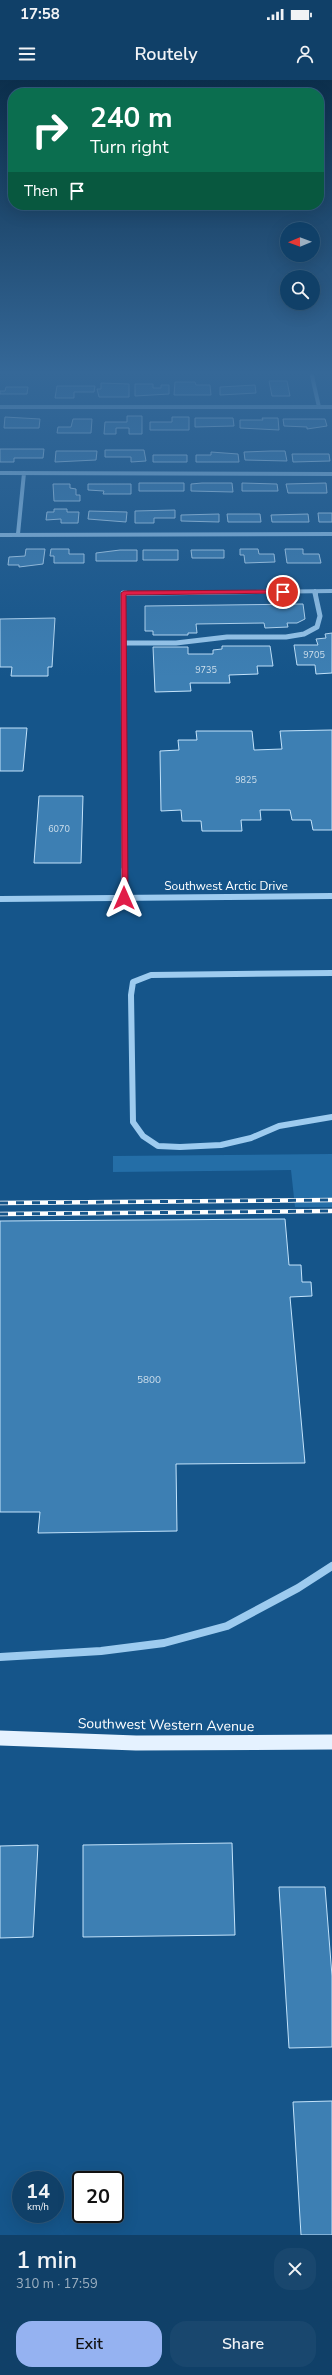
<!DOCTYPE html>
<meta charset="utf-8">
<style>
:root{--surface:#104068;--page:#19476e;--text:#f1f3f6;--muted:#9cafc0;--line:#30597c;--accent:#95b2f1}
body{margin:0;font-family:"Nunito Sans",sans-serif;background:var(--page);color:var(--text);height:100vh;display:flex;flex-direction:column;font-size:15px;white-space:nowrap}
*{box-sizing:border-box;margin:0}
p{font-size:13px;color:var(--muted)}
.icon{flex:none;width:22px;height:22px;fill:none;stroke:currentColor;stroke-width:2;stroke-linecap:round;stroke-linejoin:round}
.map{position:relative;height:2155px;overflow:hidden}
.sheet{display:flex;flex-direction:column;background:var(--surface);flex:1}
.sheet>*{flex:none}
.banner{position:absolute;left:8px;top:8px;width:316px;height:122px;border-radius:16px;box-shadow:0 4px 16px #0002,0 0 0 1px var(--line);background:#0b6e4f;color:#fff;overflow:hidden}
.needle{width:26px;rotate:269deg}
.buttons{position:absolute;left:280px;top:142px;display:grid;gap:8px}
.buttons a{display:grid;place-items:center;width:40px;height:40px;border-radius:50%;background:var(--surface);box-shadow:0 4px 16px #0002,0 0 0 1px var(--line);font-size:20px}
.speed{position:absolute;left:12px;top:2091px;display:flex;gap:8px;font-size:20px;font-weight:700;text-align:center}
.speed>*{display:grid;place-content:center;width:52px;height:52px;border-radius:50%;background:var(--surface);box-shadow:0 4px 16px #0002,0 0 0 1px var(--line);line-height:1}
.speed small{font-size:10px;font-weight:400}
.speed .limit{border:2px solid #111;border-radius:6px;background:#fff;color:#111}
.pin{position:absolute;display:grid;place-items:center;width:34px;height:34px;color:#fff;margin:-17px;border:2px solid #fff;border-radius:50%;box-shadow:0 1px 4px #0007}
.me{position:absolute;width:44px;margin:-22px;rotate:0deg;stroke-linejoin:round;filter:drop-shadow(0 0 3px #0008)}
.turn{display:flex;align-items:center;gap:14px;height:84px;padding:0 16px;font-size:18px}
.turn .icon{width:52px;height:52px;stroke-width:2.5}
.turn b{display:block;font-size:28px;line-height:34px}
.then{display:flex;align-items:center;height:38px;padding:0 16px;background:#0003;gap:8px;font-size:15px}
.round{display:grid;place-items:center;flex:none;width:42px;height:42px;border-radius:16px;background:var(--page)}
.overview{display:flex;align-items:center;justify-content:space-between;height:68px;padding:0 16px}
h1{font-size:24px;font-weight:600;line-height:30px}
.action{display:flex;gap:8px;margin-top:auto;padding:8px 16px}
.action a{flex:1;height:46px;border-radius:16px;background:var(--accent);color:#111;font-size:16px;font-weight:600;line-height:46px;text-align:center}
.action a+a{background:var(--page);color:var(--text)}
.status{display:flex;justify-content:space-between;align-items:center;height:28px;padding:0 20px;background:var(--surface);direction:ltr}
.status svg{height:11px;fill:currentColor}
header{display:flex;justify-content:space-between;align-items:center;height:52px;padding:0 16px;background:var(--surface);font-size:18px;font-weight:600}
.map>svg:first-child{display:block}
.green{fill:#246ea7}
.building{fill:#3d7fb3;stroke:#c3e3fb}
.lines{fill:none;stroke-linecap:round;stroke-linejoin:round}
.minor-far3{stroke:#9dcbef;stroke-width:4}
.minor-far2{stroke:#9dcbef;stroke-width:5}
.minor-far1{stroke:#9dcbef;stroke-width:6}
.minor{stroke:#9dcbef;stroke-width:8}
.major{stroke:#e5f2ff;stroke-width:15}
.rail-casing{stroke:#fff;stroke-width:4.5}
.rail{stroke:#15558a;stroke-width:3;stroke-dasharray:8;stroke-linecap:butt}
.route{fill:#e11d48;stroke:#92132f}
.labels{text-anchor:middle;dominant-baseline:central;stroke-width:4;stroke-linejoin:round;paint-order:stroke}
.far-number-label{font-size:9px;fill:#cedfec}
.number-label{font-size:10px;fill:#cedfec}
.street-label{font-size:12px;fill:#fff;stroke:#15558a}
.near-street-label{font-size:14px;fill:#fff;stroke:#15558a}
</style>
<div class="status"><b>17:58</b><svg viewBox="0 0 49 12"><path d="M0 12V9h3v3zM5 12V6h3v6zM10 12V3h3v9zM15 12V0h3v12zM26 1h20v11H26zM47 4h2v5h-2z"/></svg></div>
<header><svg class="icon" aria-label="menu" viewBox="0 0 24 24"><path d="M4 6h16M4 12h16M4 18h16"/></svg>Routely<svg class="icon" aria-label="person" viewBox="0 0 24 24"><circle cx="12" cy="8" r="4"/><path d="M4 21q1-7 8-7t8 7"/></svg></header>
<div class="map">
<svg width="332" height="2155" viewBox="0 0 332 2155">
<rect width="100%" height="100%" fill="#15558a"/>
<path class="green" d="M 332,1074 L 332,1127 L 295,1127 L 291,1090 L 113,1092 L 113,1076 Z"/>
<path class="building" d="M 269,301 L 287,301 L 290,316 L 272,316 Z
M 175,302 L 195,302 L 196,305 L 210,305 L 211,315 L 174,315 Z
M 101,303 L 129,304 L 129,317 L 99,317 L 97,309 L 101,309 Z
M 135,304 L 153,304 L 153,308 L 161,308 L 161,305 L 169,305 L 169,314 L 135,316 Z
M 255,305 L 256,313 L 220,315 L 220,307 Z
M 57,306 L 95,306 L 94,312 L 74,312 L 74,318 L 55,318 Z
M 6,307 L 28,307 L 27,314 L 0,314 L 0,311 L 5,311 Z
M 127,336 L 142,336 L 142,354 L 129,354 L 129,348 L 116,348 L 116,354 L 104,354 L 105,342 L 127,342 Z
M 5,337 L 40,339 L 39,348 L 4,348 Z
M 172,337 L 189,337 L 189,350 L 150,350 L 150,342 L 172,342 Z
M 195,338 L 233,338 L 234,346 L 195,347 Z
M 262,338 L 278,338 L 279,350 L 240,348 L 240,340 L 263,340 Z
M 73,339 L 92,339 L 91,353 L 57,353 L 58,347 L 71,347 Z
M 283,339 L 325,339 L 327,346 L 307,349 L 307,347 L 284,346 Z
M 0,369 L 44,369 L 43,378 L 14,378 L 14,382 L 0,382 Z
M 105,370 L 144,370 L 146,381 L 131,382 L 131,377 L 105,377 Z
M 56,371 L 97,371 L 96,380 L 55,382 Z
M 271,371 L 285,371 L 287,381 L 245,380 L 244,372 Z
M 211,372 L 238,374 L 239,382 L 196,382 L 196,375 L 211,375 Z
M 292,374 L 329,374 L 330,381 L 293,382 Z
M 153,375 L 187,375 L 187,382 L 153,382 Z
M 139,403 L 184,403 L 184,411 L 139,411 Z
M 202,403 L 232,403 L 233,412 L 191,411 L 191,404 Z
M 242,403 L 277,404 L 278,411 L 242,411 Z
M 326,403 L 327,413 L 288,413 L 286,404 Z
M 53,404 L 70,404 L 70,408 L 76,409 L 76,415 L 80,415 L 80,421 L 54,421 Z
M 88,404 L 131,404 L 131,414 L 103,414 L 104,411 L 88,410 Z
M 54,429 L 67,429 L 67,432 L 79,432 L 78,443 L 61,443 L 61,439 L 46,440 L 47,432 L 54,432 Z
M 175,430 L 175,438 L 154,438 L 154,443 L 135,443 L 135,431 Z
M 89,431 L 127,432 L 126,442 L 88,439 Z
M 318,433 L 332,433 L 332,442 L 319,442 Z
M 219,434 L 219,442 L 181,441 L 181,435 Z
M 227,434 L 260,434 L 261,442 L 228,442 Z
M 308,434 L 309,442 L 272,442 L 271,435 Z
M 26,469 L 45,469 L 43,484 L 19,487 L 19,485 L 8,485 L 9,477 L 25,476 Z
M 51,469 L 69,469 L 69,474 L 84,474 L 84,483 L 54,483 L 54,476 L 50,476 Z
M 240,469 L 258,469 L 259,474 L 274,474 L 275,482 L 245,483 L 244,475 L 240,475 Z
M 285,469 L 303,469 L 303,474 L 319,474 L 321,483 L 287,483 Z
M 120,470 L 137,470 L 137,481 L 96,481 L 96,473 Z
M 143,470 L 178,470 L 178,480 L 143,480 Z
M 191,470 L 224,470 L 224,478 L 192,478 Z
M 303,524 L 305,539 L 297,543 L 287,543 L 288,547 L 265,548 L 264,543 L 196,544 L 197,553 L 188,553 L 188,555 L 153,555 L 153,551 L 145,551 L 145,526 Z
M 55,538 L 52,587 L 48,587 L 48,596 L 11,596 L 12,587 L 0,587 L 0,539 Z
M 332,553 L 332,593 L 316,594 L 315,585 L 297,585 L 294,565 L 318,565 L 316,559 L 326,558 L 325,554 Z
M 222,566 L 270,566 L 273,586 L 257,586 L 258,594 L 229,595 L 230,603 L 190,603 L 191,611 L 155,612 L 153,567 L 188,567 L 188,574 L 213,574 L 213,570 L 222,569 Z
M 0,648 L 27,648 L 23,691 L 0,691 Z
M 332,650 L 332,750 L 313,750 L 311,740 L 292,740 L 290,730 L 260,730 L 261,740 L 241,740 L 242,751 L 202,751 L 201,741 L 182,741 L 181,730 L 161,731 L 160,671 L 179,670 L 178,660 L 197,660 L 196,651 L 252,651 L 254,670 L 282,669 L 280,651 Z
M 39,716 L 83,716 L 81,783 L 34,783 Z
M 285,1139 L 289,1185 L 301,1185 L 302,1202 L 311,1202 L 312,1216 L 290,1217 L 305,1383 L 176,1384 L 177,1451 L 38,1453 L 40,1432 L 0,1432 L 0,1141 Z
M 232,1763 L 235,1855 L 83,1857 L 83,1765 Z
M 38,1765 L 33,1857 L 0,1858 L 0,1766 Z
M 279,1807 L 325,1807 L 332,1896 L 332,1967 L 289,1968 Z
M 332,2021 L 332,2155 L 301,2155 L 293,2022 Z"/>
<g class="lines">
<path class="minor-far3" d="M 312,296 L 319,327
M 0,327 L 332,327
M 0,393 L 332,394
M 18,454 L 24,393
M 0,455 L 332,454
M 315,511 L 316,514
M 123,514 L 332,511"/>
<path class="minor-far2" d="M 124,563 L 176,563 L 227,557 L 286,557 L 304,554 L 317,547 L 320,536 L 315,513
M 124,791 L 123,513 L 126,513"/>
<path class="minor-far1" d="M 124,790 L 124,818
M 0,819 L 332,816
M 332,893 L 151,895 L 133,902 L 131,915 L 133,1042 L 143,1056 L 158,1066 L 180,1067 L 221,1065 L 251,1058 L 279,1046 L 332,1037"/>
<path class="minor" d="M 0,1577 L 101,1571 L 164,1563 L 227,1546 L 298,1508 L 332,1486"/>
<path class="major" d="M 0,1658 L 136,1663 L 332,1662"/>
<g class="rail-casing">
<path id="rail" d="M 0,1123 L 332,1120
M 0,1134 L 332,1131"/>
</g>
<use href="#rail" class="rail"/>
</g>
<linearGradient id="sky" x2="0" y2="1"><stop stop-color="#0c2f4c"/><stop offset="0.49" stop-color="#356898"/><stop offset="1" stop-color="#356898" stop-opacity="0"/></linearGradient>
<rect width="332" height="597" fill="url(#sky)"/>
<path class="route" d="M 283,510 L 285,513 L 126,515 L 128,818 L 122,820 L 121,513 L 124,511 Z"/>
<g class="labels">
<g class="far-number-label">
<text x="314" y="575">9705</text>
<text x="206" y="590">9735</text>
<text x="246" y="700">9825</text>
<text x="59" y="749">6070</text>
</g>
<g class="number-label">
<text x="149" y="1300">5800</text>
</g>
<g class="street-label">
<text x="226" y="806">Southwest Arctic Drive</text>
</g>
<g class="near-street-label">
<text transform="translate(166 1645) rotate(1)">Southwest Western Avenue</text>
</g>
</g>
</svg>
<div class="buttons">
<a><svg class="needle" viewBox="-14 -14 28 28"><path d="M0-13l5 13h-10z" fill="#e53935"/><path d="M0 13l5-13h-10z" fill="#9cafc0"/></svg></a>
<a><svg class="icon" aria-label="search" viewBox="0 0 24 24"><circle cx="10" cy="10" r="6"/><path d="M15 15l6 6"/></svg></a>
</div>
<div class="speed"><div>14<small>km/h</small></div><div class="limit">20</div></div>
<div class="pin" style="left:283px;top:512px;background:#d93025"><svg class="icon" aria-label="arrive" viewBox="0 0 24 24"><path d="M6 21V4h12l-3 4 3 4H6"/></svg></div>
<svg class="me" style="left:124px;top:818px" viewBox="-20 -20 40 40"><path d="M0-17L14 15 0 8-14 15z" fill="#e11d48" stroke="#fff" stroke-width="4"/></svg>
<div class="banner">
<div class="turn"><svg class="icon" aria-label="right" viewBox="0 0 24 24"><path d="M7 20v-9h11M14 6l5 5-5 5"/></svg><div><b>240 m</b>Turn right</div></div>
<div class="then">Then<svg class="icon" aria-label="arrive" viewBox="0 0 24 24"><path d="M6 21V4h12l-3 4 3 4H6"/></svg></div>
</div>
</div>
<section class="sheet">
<div class="overview"><div><h1>1 min</h1><p>310 m · 17:59</p></div><a class="round"><svg class="icon" aria-label="close" viewBox="0 0 24 24"><path d="M6 6l12 12M18 6L6 18"/></svg></a></div>
<div class="action"><a>Exit</a><a>Share</a></div>
</section>
